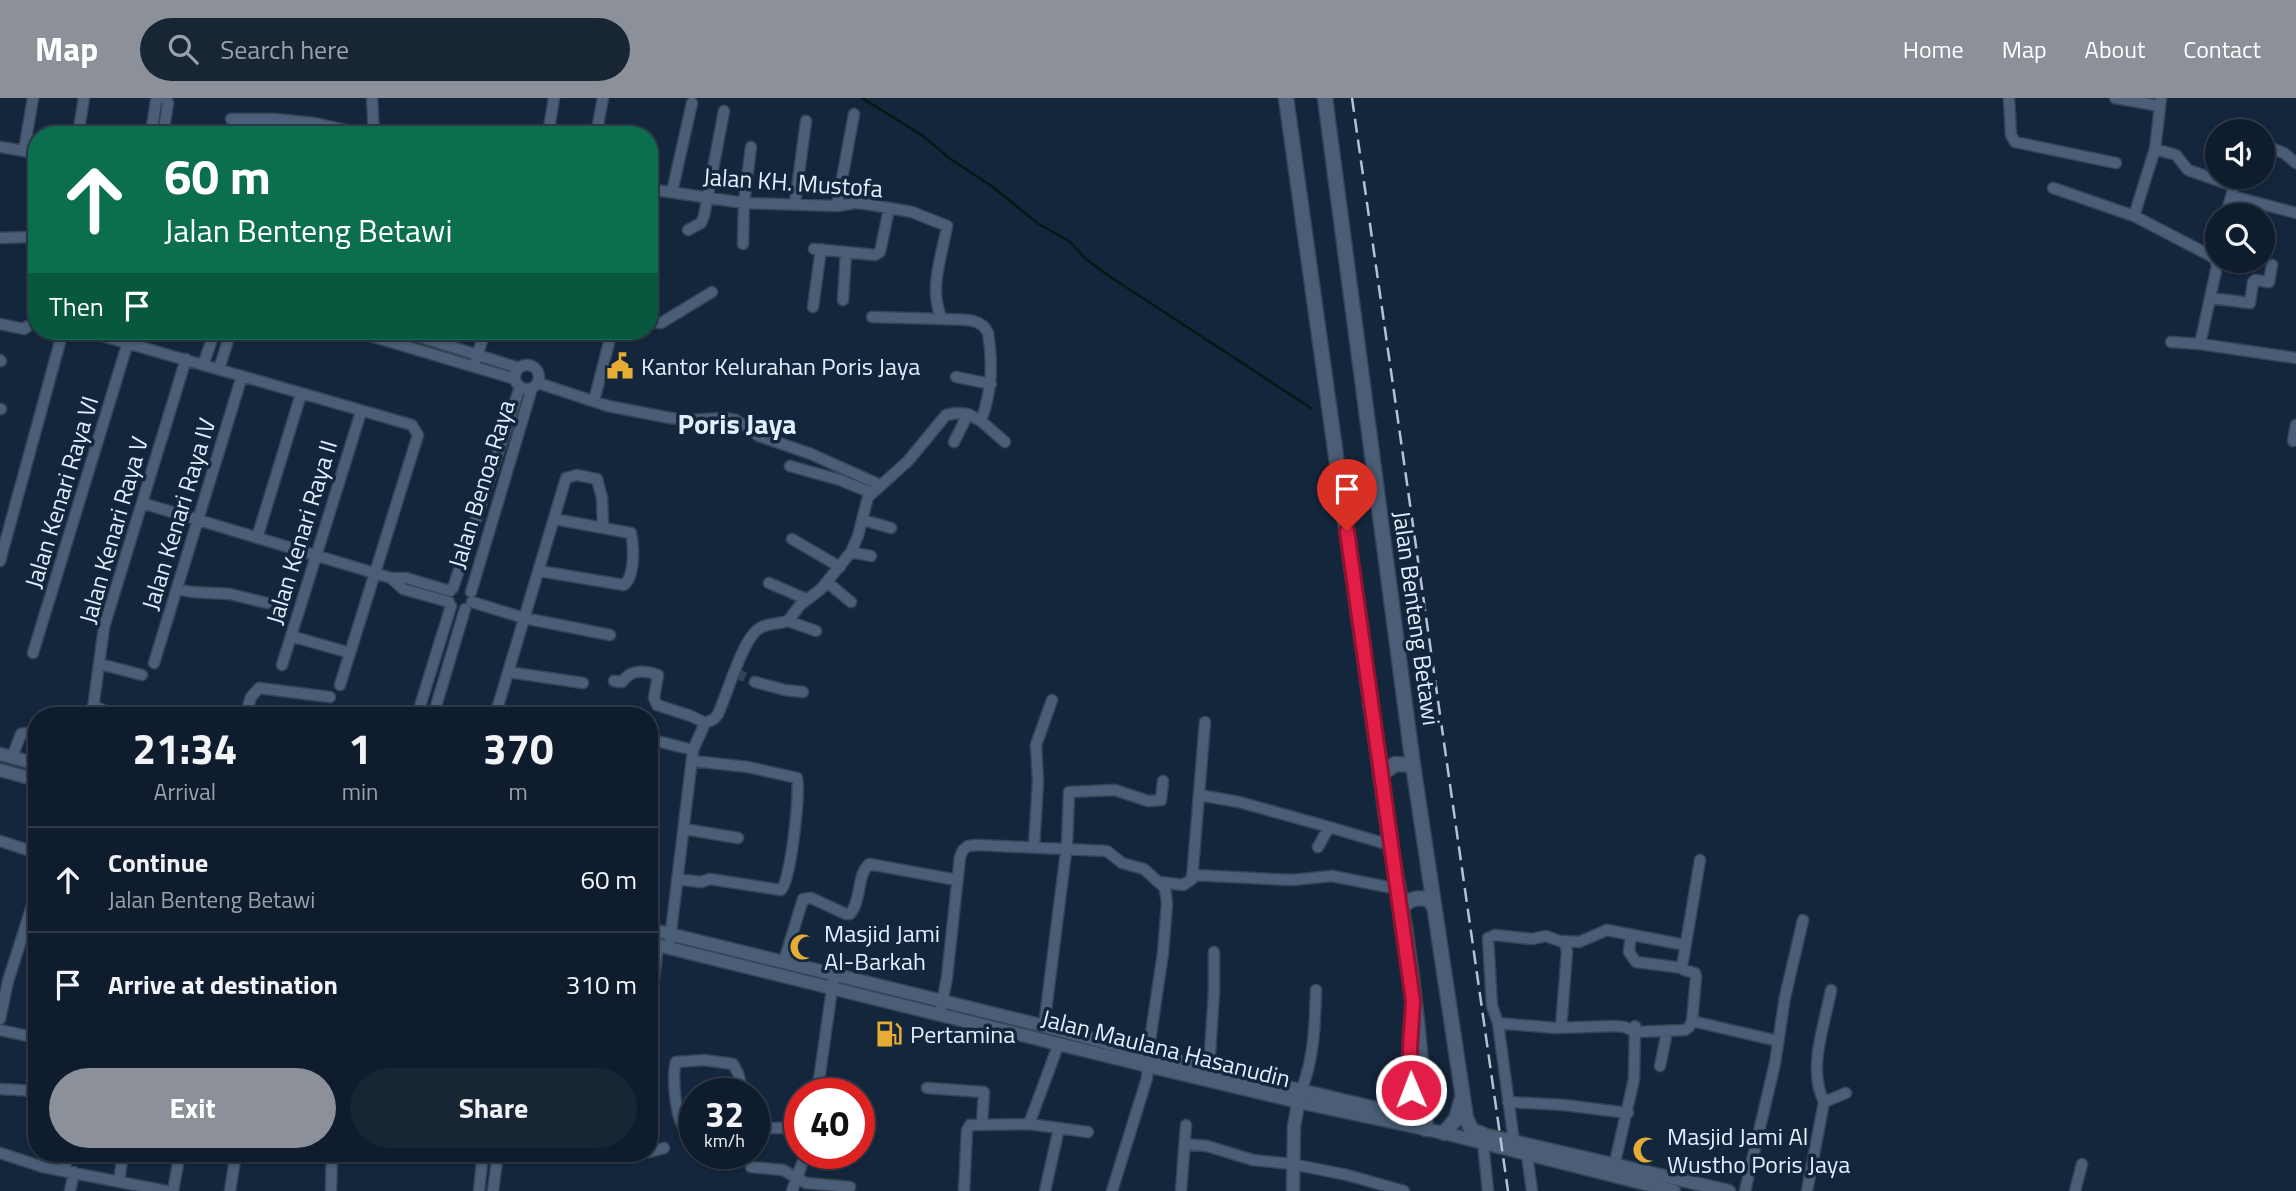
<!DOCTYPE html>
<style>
:root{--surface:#0f1c2d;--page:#182535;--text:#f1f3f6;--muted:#9ba1aa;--line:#2f3a49;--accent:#8c9099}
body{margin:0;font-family:"Titillium Web",sans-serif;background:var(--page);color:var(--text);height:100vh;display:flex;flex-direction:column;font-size:26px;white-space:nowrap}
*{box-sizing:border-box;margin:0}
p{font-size:23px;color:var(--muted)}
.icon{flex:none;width:38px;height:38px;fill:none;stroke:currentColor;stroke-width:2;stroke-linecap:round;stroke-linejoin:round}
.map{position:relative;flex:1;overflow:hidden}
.panel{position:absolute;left:28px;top:609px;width:630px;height:455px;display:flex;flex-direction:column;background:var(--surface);border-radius:28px;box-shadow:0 2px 5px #0004,0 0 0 2px var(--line)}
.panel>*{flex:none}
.hud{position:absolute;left:28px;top:28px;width:630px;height:214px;border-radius:28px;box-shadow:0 2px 5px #0004,0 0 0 2px var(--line);background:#0b6e4f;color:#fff;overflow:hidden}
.controls{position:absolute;left:2205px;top:21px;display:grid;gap:14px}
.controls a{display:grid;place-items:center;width:70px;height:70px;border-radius:50%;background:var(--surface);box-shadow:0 2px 5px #0004,0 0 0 2px var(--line);font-size:35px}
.speed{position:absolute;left:679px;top:980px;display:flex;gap:14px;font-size:35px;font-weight:700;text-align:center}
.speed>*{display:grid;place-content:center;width:91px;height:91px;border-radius:50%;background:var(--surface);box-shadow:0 2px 5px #0004,0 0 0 2px var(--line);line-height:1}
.speed small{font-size:18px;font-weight:400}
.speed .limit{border:10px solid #d22;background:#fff;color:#111}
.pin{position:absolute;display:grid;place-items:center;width:60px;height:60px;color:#fff;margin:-72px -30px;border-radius:50% 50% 50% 0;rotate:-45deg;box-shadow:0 0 7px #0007}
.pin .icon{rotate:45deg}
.me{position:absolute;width:77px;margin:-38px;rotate:359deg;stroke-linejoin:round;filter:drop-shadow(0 0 5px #0008)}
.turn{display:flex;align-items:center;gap:24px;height:147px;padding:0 21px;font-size:32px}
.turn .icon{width:91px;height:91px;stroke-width:2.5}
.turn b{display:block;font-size:49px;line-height:60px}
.then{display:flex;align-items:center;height:66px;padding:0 21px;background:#0003;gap:14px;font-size:26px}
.eta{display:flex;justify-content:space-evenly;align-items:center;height:119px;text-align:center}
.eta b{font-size:42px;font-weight:700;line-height:49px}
.primary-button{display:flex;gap:14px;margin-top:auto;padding:14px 21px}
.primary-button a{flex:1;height:80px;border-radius:42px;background:var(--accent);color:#fff;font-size:28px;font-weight:700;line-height:80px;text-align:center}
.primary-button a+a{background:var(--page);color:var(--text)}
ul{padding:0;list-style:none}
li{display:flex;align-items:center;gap:21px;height:105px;padding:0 21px;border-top:2px solid var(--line)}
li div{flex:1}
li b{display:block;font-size:26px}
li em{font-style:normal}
header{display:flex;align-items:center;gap:42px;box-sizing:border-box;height:98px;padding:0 35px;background:var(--accent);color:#fff}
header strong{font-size:33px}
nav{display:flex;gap:38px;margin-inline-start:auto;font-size:24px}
.search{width:490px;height:63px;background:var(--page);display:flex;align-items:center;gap:18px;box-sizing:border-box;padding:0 24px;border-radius:38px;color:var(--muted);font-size:26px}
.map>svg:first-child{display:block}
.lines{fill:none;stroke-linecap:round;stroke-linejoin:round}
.stream{stroke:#001a17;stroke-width:2.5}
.minor-tunnel{stroke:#334459;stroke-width:10;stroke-dasharray:10 5;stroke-linecap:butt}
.minor-casing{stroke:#374456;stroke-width:13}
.tertiary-casing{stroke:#374456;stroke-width:15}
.secondary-casing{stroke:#374456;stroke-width:17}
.minor{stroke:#4a5e77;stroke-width:10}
.tertiary{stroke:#4a5e77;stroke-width:12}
.secondary{stroke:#4a5e77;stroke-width:14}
.rail{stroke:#b4c2d2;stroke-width:2.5;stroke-dasharray:14 7;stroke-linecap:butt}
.route-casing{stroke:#92132f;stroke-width:18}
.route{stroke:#e11d48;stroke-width:12}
.labels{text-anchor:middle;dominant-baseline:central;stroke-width:7;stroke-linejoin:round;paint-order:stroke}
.street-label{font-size:24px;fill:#e1eefc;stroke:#14263c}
.poi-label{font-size:24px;fill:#e1eefc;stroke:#14263c;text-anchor:start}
.quarter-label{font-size:28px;font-weight:bold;fill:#e1eefc;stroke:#14263c}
</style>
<header>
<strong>Map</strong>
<div class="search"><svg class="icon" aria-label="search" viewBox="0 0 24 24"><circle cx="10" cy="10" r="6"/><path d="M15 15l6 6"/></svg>Search here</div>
<nav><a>Home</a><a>Map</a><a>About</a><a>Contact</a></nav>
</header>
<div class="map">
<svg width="2296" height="1093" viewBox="0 0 2296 1093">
<rect width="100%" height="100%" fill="#14263c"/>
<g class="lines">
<path class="stream" d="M 862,0 L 923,38 L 949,60 L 993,89 L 1037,125 L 1069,143 L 1087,162 L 1112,180 L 1311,310"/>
<path class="minor-tunnel" d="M 736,575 L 755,584"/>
<g class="minor-casing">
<path id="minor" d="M 372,0 L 374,37
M 2009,0 L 2011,37 L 2015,44 L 2116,65
M 2115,0 L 2160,8
M 231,21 L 275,21 L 314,25 L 368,37
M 78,37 L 84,0
M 151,37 L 156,3 L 159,0
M 163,37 L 168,5 L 166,0
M 548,37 L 554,0
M 596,37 L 603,0
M 2263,47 L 2284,55 L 2296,65
M 0,49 L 37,55
M 2155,51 L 2176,57 L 2188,72 L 2234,88 L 2226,117
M 24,53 L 33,0
M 2053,90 L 2134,118 L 2215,160 L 2217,168 L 2200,246
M 649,91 L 744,105 L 837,108 L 855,105 L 866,106 L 912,114 L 947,128 C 942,158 928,192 942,221 C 958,222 981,218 988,235 C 993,267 992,292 981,323
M 672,94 L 692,5
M 2232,98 L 2296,115
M 795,105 L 806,23
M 837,108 L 854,16
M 2134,118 L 2155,51 L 2161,0
M 688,132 L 701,125 L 704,118 L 724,13
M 0,140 L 29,139
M 743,146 L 744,105 L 751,49
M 814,151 L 846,154
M 2212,159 L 2217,145
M 2211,200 L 2250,205 L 2253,184 L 2255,182 L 2269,184 L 2272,167
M 843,202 L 846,154 L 875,157 L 880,154 L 889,111
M 813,209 L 821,151
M 872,219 L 942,221
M 649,224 L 661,225 L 712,194
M 0,226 L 24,231 L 28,228
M 85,233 L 412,327 L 418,337 L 340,587
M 354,233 L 515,281
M 402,233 L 519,270
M 2171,244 L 2200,246 L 2296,260
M 0,262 L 1,263
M 476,262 L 485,233
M515 279a12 12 0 1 1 24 0a12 12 0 1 1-24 0Z
M 203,267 L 215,233
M 219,271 L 231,233
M 956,279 L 991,286
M 538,285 L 608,308 L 670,320 L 689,322 L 725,320 L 736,322 L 759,338 L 811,356 L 880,387
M 594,303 L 612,233
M 0,311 L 1,311
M 2293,343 L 2296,327
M 954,344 L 968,316
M 790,368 L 840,382 L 872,395
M 142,405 L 391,480 L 406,480 L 450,493
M 863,422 L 891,430
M 257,440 L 301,296
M 792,441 L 840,469
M 851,454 L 871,458
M 0,463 L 63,233
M 539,473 L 624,487 C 635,478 634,449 631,435 L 554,421
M 391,480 L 403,491 L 449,504
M 827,484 L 851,504
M 769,485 L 806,501
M 453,490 L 520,289
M 177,491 L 192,494 L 230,496 L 267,505
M 471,494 L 532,290
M 472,504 L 524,520 L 610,537
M 788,523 L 816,533
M 291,538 L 350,555
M 33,555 L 128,244
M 154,565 L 242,278
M 100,566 L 142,577
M 282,567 L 361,314
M 508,574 L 583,585
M 614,583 L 622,584 C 631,571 644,572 658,577 L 654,600 L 657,607 L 691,618 L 705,625
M 755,584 L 785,592 L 803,594
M 93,608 L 119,618
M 92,618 L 104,529 L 186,261
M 245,618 L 251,599 L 259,590 L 330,599
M 305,618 L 310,615 L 318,616
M 417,618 L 451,508
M 433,618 L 465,511
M 495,618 L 566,380 L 577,377 L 597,381 L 602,400 L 603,429
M 649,641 L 693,652
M 12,659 L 21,636 L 33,634
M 1199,697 L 1239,704 L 1329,729
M 684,731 L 738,740
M 0,743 L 37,755
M 1034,749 L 1038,683 L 1036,647 L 1052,602
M 1318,749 L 1329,729 L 1390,747
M 1192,777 L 1292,782 L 1332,778 L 1398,791
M 677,781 L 701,784 L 710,781 L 781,792 C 791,782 800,696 797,680 L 748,669 L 693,663
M 1160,784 L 1183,787 L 1192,781 L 1205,624
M 1631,837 L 1629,854 L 1636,864 L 1683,870
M 670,842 L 693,652 L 705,625 L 714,621 L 718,616 C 727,597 743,539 760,530 C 768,525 779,526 788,523 L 800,507 L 821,491 L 851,454 L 858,438 L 868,399 L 908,363 L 946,317 L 957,315 L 968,316 L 981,323 L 1005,344
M 1563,843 L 1579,844 L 1607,832 L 1685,847
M 784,863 L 803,801 L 811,800 L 846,816 L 850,816 C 862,802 856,779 869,766 L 957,782
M 650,914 L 658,846
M 940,917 L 947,879 L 960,759 L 963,752 L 968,748 L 977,747 L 1107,753 L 1122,765 L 1144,771 L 1165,790 L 1167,806 L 1163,855 L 1149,949 L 1147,980 L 1112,1093
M 0,921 L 8,883 L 37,792
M 1692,923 L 1778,943
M 1498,925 L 1514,1044
M 1044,928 L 1067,746 L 1069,694 L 1115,692 L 1148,703 L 1161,702 L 1163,683
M 1561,930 L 1567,854 L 1565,845 L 1546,838 L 1532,841 L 1495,837 L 1488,840 L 1492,908 L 1498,925 L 1556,930 L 1614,928 L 1625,929 L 1635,934 L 1685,932 L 1689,929 L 1692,923 L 1696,879 L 1695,875 L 1684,872 L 1682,869 L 1700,762
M 0,932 L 37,940
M 1660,968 L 1667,934
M 1209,971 L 1214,894 L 1214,854
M 927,990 L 984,994 L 982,1025
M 0,991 L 37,993
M 1301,993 C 1314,961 1315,927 1316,892
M 817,996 L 834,877
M 1508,1004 L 1564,1007 L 1628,1015
M 1824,1004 C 1807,971 1825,926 1831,892
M 1029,1026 L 1059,945
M 754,1030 L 800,1030
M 695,1031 L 684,1029 C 675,1018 672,977 676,964 L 704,962 L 733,966 L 738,975 L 743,996
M 859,1039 L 865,1039
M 1483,1045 L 1488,1093
M 1185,1046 L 1207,1048 L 1253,1062 L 1292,1066 L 1347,1077 L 1404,1093
M 1526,1050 L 1532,1093
M 649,1054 L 664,1050
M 0,1055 L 43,1069 L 166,1093
M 751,1069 L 783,1072 L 806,1085 L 850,1089
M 65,1072 L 67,1055
M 1613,1073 L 1634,981 L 1635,928
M 119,1083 L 123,1055
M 70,1093 L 74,1074
M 173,1093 L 180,1055
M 230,1093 L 236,1055
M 331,1093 L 332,1055
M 479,1093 L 483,1055
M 493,1093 L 498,1055
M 792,1093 L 806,1055
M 964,1093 L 967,1032 L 970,1027 L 1029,1026 L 1088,1034
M 1045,1093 L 1059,1030
M 1181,1093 L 1186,1027
M 1745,1093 L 1775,965 L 1785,899 L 1803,822
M 1807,1093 L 1824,1004 L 1846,995
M 2075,1093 L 2082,1066"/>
</g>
<g class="tertiary-casing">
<path id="tertiary" d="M 0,656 L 37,666
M 0,672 L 37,682
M 649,831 L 1044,928 L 1148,956 L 1393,1014 L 1403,1013 L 1410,1003 L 1412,917
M 649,845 L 1148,968 L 1303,1005 L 1444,1035 L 1674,1093
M 1482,1036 L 1729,1093
M 1293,1093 L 1294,1028 L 1300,996"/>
</g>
<g class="secondary-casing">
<path id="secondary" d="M 1286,0 L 1390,745 C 1409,839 1420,936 1426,1031
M 1325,0 L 1413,667 L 1466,1020 L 1472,1033 L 1482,1036
M 1382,676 L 1395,666 L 1413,667
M 1401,811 C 1408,801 1416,799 1428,801 L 1433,807
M 1444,1035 L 1456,1021 L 1461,1003"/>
</g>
<use href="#minor" class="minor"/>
<use href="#tertiary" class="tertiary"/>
<use href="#secondary" class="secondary"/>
<path class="rail" d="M 1352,0 L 1508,1093"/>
</g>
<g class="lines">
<g class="route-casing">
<path id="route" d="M 1347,433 L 1413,903 L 1410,950 L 1411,992"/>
</g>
<use href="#route" class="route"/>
</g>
<defs>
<g id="civic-bare" transform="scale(2.1)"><path d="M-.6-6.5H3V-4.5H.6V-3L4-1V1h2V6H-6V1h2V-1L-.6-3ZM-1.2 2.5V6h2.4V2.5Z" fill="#e6ac36" stroke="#14263c" stroke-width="2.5" paint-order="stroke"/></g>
<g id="mosque-bare" transform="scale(2.1)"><path d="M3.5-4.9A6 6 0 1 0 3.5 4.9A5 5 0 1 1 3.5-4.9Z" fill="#e6ac36" stroke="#14263c" stroke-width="2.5" paint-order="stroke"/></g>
<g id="fuel-bare" transform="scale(2.1)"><path d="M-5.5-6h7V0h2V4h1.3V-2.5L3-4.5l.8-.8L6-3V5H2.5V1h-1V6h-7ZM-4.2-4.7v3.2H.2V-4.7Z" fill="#e6ac36" stroke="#14263c" stroke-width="2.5" paint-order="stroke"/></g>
</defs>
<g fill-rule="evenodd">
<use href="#civic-bare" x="620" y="268"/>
<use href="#mosque-bare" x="803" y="849"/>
<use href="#fuel-bare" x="889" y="936"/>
<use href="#mosque-bare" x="1646" y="1052"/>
</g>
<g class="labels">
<g class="street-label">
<text transform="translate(793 84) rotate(4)">Jalan KH. Mustofa</text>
<text transform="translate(481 386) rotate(-73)">Jalan Benoa Raya</text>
<text transform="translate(61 394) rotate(-73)">Jalan Kenari Raya VI</text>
<text transform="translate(178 416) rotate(-73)">Jalan Kenari Raya IV</text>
<text transform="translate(113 432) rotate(-74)">Jalan Kenari Raya V</text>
<text transform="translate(301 434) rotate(-73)">Jalan Kenari Raya II</text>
<text transform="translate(1417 520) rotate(82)">Jalan Benteng Betawi</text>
<text transform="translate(1166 950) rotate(14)">Jalan Maulana Hasanudin</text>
</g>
<g class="poi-label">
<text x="641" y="268">Kantor Kelurahan Poris Jaya</text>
<text x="824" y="835">Masjid Jami<tspan x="824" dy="28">Al-Barkah</tspan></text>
<text x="910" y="936">Pertamina</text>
<text x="1667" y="1038">Masjid Jami Al<tspan x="1667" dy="28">Wustho Poris Jaya</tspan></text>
</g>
<g class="quarter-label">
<text x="737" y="325">Poris Jaya</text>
</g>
</g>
</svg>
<div class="controls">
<a><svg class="icon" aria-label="sound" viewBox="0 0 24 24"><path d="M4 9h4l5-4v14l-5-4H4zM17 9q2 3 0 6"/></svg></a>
<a><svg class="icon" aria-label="search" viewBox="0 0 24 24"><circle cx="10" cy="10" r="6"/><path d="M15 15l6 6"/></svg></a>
</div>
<div class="speed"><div>32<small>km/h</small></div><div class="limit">40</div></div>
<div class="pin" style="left:1347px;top:433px;background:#d93025"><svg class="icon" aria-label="arrive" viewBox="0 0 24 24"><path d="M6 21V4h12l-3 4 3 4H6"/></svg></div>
<svg class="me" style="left:1411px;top:992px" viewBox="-20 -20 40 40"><circle r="17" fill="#e11d48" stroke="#fff" stroke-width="3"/><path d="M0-11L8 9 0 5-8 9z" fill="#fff"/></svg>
<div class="hud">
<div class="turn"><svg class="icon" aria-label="ahead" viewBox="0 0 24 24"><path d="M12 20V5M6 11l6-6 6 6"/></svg><div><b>60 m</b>Jalan Benteng Betawi</div></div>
<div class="then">Then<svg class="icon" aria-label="arrive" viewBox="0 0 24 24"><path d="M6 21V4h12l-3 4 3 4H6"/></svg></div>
</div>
<section class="panel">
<div class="eta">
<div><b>21:34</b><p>Arrival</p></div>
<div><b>1</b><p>min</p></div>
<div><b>370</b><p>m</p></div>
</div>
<ul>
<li><svg class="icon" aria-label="ahead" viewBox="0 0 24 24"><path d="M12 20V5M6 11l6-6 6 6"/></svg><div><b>Continue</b><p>Jalan Benteng Betawi</p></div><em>60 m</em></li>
<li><svg class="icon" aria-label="arrive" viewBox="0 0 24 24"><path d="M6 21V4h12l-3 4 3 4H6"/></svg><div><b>Arrive at destination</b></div><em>310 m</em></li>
</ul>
<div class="primary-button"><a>Exit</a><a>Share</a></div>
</section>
</div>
